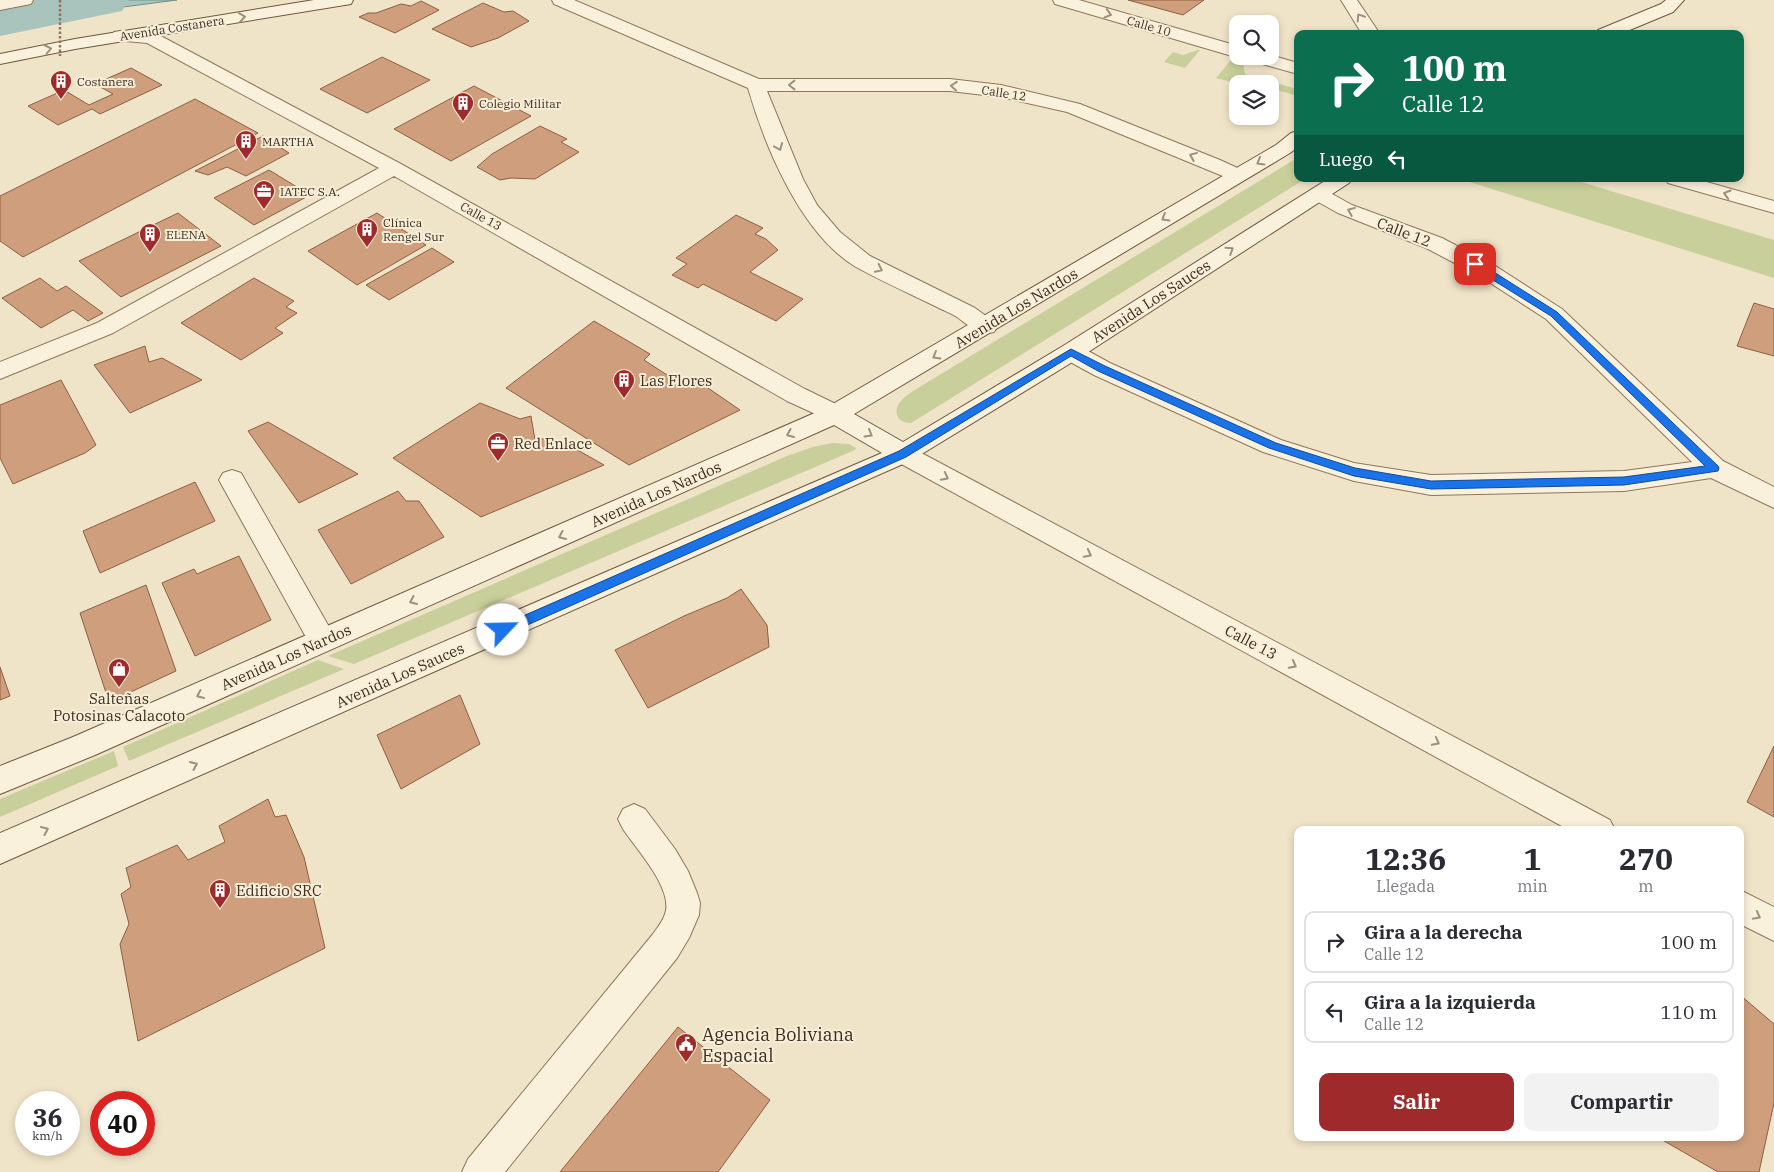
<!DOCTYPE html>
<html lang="es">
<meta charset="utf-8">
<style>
:root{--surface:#fff;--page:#f2f2f3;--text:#2b2b33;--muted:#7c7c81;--line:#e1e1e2;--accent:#9e2a2b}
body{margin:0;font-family:"IBM Plex Serif",serif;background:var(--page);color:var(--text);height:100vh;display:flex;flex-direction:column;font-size:19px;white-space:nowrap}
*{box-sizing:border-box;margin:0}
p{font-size:16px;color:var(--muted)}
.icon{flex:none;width:28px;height:28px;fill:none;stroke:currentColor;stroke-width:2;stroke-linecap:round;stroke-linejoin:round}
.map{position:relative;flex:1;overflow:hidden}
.details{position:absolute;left:1294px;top:826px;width:450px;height:315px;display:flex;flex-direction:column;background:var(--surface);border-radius:10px;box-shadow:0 2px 8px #0003}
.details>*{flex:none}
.banner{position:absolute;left:1294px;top:30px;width:450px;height:152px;border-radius:10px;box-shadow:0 2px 8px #0003;background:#0b6e4f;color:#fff;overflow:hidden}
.fabs{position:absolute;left:1229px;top:15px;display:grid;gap:10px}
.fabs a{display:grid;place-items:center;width:50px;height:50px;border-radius:10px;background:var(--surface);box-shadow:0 2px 8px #0003;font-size:25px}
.speed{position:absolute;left:15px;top:1091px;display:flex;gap:10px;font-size:25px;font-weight:700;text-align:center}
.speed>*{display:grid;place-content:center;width:65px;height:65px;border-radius:50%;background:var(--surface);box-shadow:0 2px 8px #0003;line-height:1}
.speed small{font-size:12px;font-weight:400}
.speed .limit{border:8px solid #d22;background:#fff;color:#111}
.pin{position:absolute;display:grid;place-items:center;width:42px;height:42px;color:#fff;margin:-21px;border-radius:10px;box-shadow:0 2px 8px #0006}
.me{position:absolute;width:55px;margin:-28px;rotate:66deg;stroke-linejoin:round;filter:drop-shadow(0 0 4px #0008)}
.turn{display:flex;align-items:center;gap:18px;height:105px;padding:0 25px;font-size:22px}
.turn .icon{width:65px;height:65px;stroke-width:2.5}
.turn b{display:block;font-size:35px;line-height:42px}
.then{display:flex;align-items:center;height:48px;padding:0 25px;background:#0003;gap:10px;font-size:19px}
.eta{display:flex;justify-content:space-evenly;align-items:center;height:85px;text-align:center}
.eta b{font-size:30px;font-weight:800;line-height:35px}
.cta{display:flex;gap:10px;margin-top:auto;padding:10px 25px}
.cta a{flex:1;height:58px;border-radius:10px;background:var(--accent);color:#fff;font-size:20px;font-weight:800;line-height:58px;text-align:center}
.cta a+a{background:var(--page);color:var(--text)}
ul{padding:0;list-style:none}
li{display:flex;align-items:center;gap:15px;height:62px;margin:0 10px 8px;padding:0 15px;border:2px solid var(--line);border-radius:10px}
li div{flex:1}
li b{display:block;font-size:19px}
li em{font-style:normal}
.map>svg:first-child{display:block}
.green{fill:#c9cf9b}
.water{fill:#a9c4bc;stroke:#6f938a}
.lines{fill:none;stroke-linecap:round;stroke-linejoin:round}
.river{fill:#a9c4bc;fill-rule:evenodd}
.building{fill:#cf9f7d;stroke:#8d5f41}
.street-casing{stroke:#8d765c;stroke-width:2}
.secondary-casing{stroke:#6f573f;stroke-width:2}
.street{fill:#faf1dc;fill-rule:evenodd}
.secondary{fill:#faf1dc;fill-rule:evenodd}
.path-bridge{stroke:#8d765c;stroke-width:2.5;stroke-dasharray:2.5 2;stroke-linecap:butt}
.oneway{stroke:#9c907e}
.route{fill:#1a73e8;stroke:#114b97}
.labels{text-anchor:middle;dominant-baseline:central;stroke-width:4;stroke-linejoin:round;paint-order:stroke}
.far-street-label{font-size:12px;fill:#3d2e20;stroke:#f7eed8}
.far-poi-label{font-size:12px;fill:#3d2e20;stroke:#f7eed8;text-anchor:start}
.street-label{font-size:15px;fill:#3d2e20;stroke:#f7eed8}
.poi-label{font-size:15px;fill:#3d2e20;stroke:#f7eed8;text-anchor:start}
.near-poi-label{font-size:18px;fill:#3d2e20;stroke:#f7eed8;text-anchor:start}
</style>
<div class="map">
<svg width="1774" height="1172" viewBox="0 0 1774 1172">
<rect width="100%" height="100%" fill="#f0e4c8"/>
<path class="green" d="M 1198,50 L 1200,50 L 1185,68 L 1164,62 L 1173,52 L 1183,55 Z
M 1231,60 L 1243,63 L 1245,74 L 1249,75 L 1244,81 L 1239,79 L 1231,82 L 1216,78 Z
M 1255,77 L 1297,89 L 1297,102 L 1295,101 L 1294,95 L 1270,88 L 1270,84 L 1250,83 Z
M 1297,158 L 1298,179 L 1305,179 L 911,423 C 898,423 892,413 900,402 C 903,398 909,394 913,391 Z
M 1460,179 L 1571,179 L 1774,240 L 1774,278 Z
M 832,443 L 849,444 L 856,448 L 855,450 L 354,664 L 328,656 L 787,456 L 813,447 Z
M 318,660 L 344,669 L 129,761 L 123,747 Z
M 114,751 L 118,766 L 0,817 L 0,799 Z"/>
<path class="water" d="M 77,0 L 177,0 L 16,21 L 13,11 Z"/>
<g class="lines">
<path class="river" d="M 16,0 L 129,0 L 122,11 L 0,36 L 0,4 Z"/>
</g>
<path class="building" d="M 1128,0 L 1204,0 L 1183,15 Z
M 421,1 L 439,10 L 395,33 L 359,17 L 368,13 L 376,13 L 401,4 L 411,6 Z
M 483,3 L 504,12 L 513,11 L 529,21 L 498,38 L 471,47 L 432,29 Z
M 382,57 L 430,80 L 367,113 L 320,89 Z
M 131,68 L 162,85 L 100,114 L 92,109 L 58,125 L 28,106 L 64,90 L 89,105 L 113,94 L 95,84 Z
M 474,86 L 531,116 L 451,161 L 394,129 Z
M 195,99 L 258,133 L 23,257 L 0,241 L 0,196 Z
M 540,126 L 567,139 L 561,142 L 579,152 L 535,179 L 511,178 L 500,180 L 477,167 L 492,154 Z
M 263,136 L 289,153 L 246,176 L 227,167 L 208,175 L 195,171 Z
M 269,170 L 310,195 L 254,225 L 214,198 Z
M 178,213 L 221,246 L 121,297 L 79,261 Z
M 377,213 L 426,245 L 357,285 L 308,251 Z
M 736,215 L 763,228 L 755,234 L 766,239 L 778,250 L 750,272 L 803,299 L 776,321 L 703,284 L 698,288 L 672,275 L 687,264 L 676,258 Z
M 432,248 L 454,262 L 389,300 L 366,285 Z
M 40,278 L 57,291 L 66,286 L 103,313 L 88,321 L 73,310 L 41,328 L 2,298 Z
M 254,278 L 294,301 L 286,307 L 297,313 L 275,328 L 283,333 L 241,360 L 181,323 Z
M 1754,303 L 1774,309 L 1774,356 L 1737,346 Z
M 594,321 L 650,354 L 644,360 L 684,386 L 695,379 L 740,410 L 629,465 L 506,388 Z
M 145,346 L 149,362 L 162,358 L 202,380 L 130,413 L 94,365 Z
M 61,380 L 96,445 L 85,453 L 13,484 L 0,458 L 0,405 Z
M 480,403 L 520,419 L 531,416 L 535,440 L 549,438 L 554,443 L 560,440 L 604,465 L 481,517 L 393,458 Z
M 268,422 L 358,474 L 299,503 L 248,431 Z
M 195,482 L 215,521 L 100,573 L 83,531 Z
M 398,491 L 406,501 L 419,501 L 444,537 L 351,584 L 318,530 Z
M 239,556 L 271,620 L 195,656 L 162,583 L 194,569 L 197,574 Z
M 146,585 L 176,671 L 109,702 L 80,613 Z
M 741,589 L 767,625 L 769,647 L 648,708 L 615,650 L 684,616 L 727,598 Z
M 0,667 L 10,696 L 0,700 Z
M 460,695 L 480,744 L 401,789 L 377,735 Z
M 1774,746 L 1774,817 L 1747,802 Z
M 268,799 L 275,817 L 286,815 L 304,857 L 325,948 L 138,1041 L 120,944 L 129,924 L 121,894 L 131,887 L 126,868 L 177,845 L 188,860 L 225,842 L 219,826 Z
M 1740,995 L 1774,1024 L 1774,1103 L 1759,1172 L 1718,1172 L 1659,1138 L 1740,1138 Z
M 678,1027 L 770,1100 L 718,1172 L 560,1172 Z"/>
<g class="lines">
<g class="street-casing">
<path id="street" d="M 0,0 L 33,0 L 31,4 L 0,10 Z
M 552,0 L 574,0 L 759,79 L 950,79 L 1001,85 L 1080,104 L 1220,160 L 1244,171 L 1247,175 L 1244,179 L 1237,181 L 1230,179 L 1067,112 L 1001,97 L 950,91 L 767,91 L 803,179 L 817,205 L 840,232 L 870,256 L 975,308 L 994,322 L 997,327 L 994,332 C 979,336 972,328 961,320 C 955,315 947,312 941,309 C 913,295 883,282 856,267 C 801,234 765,147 748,88 L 554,4 Z
M 1053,0 L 1079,0 L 1238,46 L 1238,56 L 1242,56 L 1232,56 L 1055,4 Z
M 1341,0 L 1357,0 L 1380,34 L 1362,34 Z
M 120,31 L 157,34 L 401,164 L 805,389 L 844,408 L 847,414 L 844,420 L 835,423 L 787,401 L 394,176 L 113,333 L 0,379 L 0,362 L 97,323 L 379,168 L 147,43 L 114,40 L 111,36 L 114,32 Z
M 1270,55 L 1298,63 L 1298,74 L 1248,60 L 1245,56 Z
M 1665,179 L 1696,179 L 1774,201 L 1774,213 L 1668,183 Z
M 1318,188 L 1325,190 L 1352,205 L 1442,238 L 1497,267 L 1562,309 L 1723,461 L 1774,487 L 1774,508 L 1711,478 L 1624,491 L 1431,495 L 1354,481 L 1263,452 L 1094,375 L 1063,358 L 1059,352 L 1063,346 L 1071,344 L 1079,346 L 1110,363 L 1281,440 L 1354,463 L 1431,475 L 1624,471 L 1692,462 L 1546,319 L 1481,277 L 1426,248 L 1338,213 L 1311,198 L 1308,194 L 1311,190 Z
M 903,445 L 912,448 L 1610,820 L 1615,830 L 1569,830 L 894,460 L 890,454 L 894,448 Z
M 232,470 L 241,473 L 332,632 L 336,640 L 332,648 L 322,652 L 312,648 L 219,480 L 223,473 Z
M 634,804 L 645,809 L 675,849 L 688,871 L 697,893 L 700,903 L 699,915 L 689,938 L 677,958 L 505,1172 L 462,1172 L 468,1159 L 653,934 C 657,928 663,921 665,914 C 674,889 636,849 623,829 L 618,819 L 623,809 Z
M 1740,890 L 1774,907 L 1774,941 L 1740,924 Z"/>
</g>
<g class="secondary-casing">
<path id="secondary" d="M 314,0 L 353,0 L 351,4 L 345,5 L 75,49 L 0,64 L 0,54 L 75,39 Z
M 1666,0 L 1684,0 L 1673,12 L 1620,34 L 1595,34 L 1598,30 L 1661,4 Z
M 1298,131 L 1298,147 L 1290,153 L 854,414 L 903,442 L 1063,346 L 1328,179 L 1352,179 L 1349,183 L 1079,358 L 912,460 L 0,864 L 0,833 L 882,453 L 834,425 L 95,755 L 0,794 L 0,766 L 73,737 L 826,408 L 1276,145 L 1291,133 Z"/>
</g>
<use href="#street" class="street"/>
<use href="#secondary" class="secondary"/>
<path class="path-bridge" d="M 60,0 L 60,56"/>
</g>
<defs><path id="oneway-chevron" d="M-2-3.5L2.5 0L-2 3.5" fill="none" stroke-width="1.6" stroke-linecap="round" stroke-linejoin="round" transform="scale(1.25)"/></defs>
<g class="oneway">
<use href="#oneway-chevron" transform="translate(1108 14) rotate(16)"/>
<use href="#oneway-chevron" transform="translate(242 17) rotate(-9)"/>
<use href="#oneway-chevron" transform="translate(1360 17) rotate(-123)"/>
<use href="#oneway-chevron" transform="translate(48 49) rotate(-12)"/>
<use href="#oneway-chevron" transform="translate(792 85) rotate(180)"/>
<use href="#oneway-chevron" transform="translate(954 86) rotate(-176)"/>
<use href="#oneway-chevron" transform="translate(779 147) rotate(67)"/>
<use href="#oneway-chevron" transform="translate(1193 156) rotate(-158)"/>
<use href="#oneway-chevron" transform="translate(1260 162) rotate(150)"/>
<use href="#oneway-chevron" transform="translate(1727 194) rotate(-164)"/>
<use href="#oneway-chevron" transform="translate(1351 211) rotate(-158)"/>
<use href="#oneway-chevron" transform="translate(1165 218) rotate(149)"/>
<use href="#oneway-chevron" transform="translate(1230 250) rotate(-33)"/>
<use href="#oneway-chevron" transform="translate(879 269) rotate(26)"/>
<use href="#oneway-chevron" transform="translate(936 356) rotate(150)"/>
<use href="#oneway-chevron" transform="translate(790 434) rotate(156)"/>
<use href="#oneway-chevron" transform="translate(869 434) rotate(30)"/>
<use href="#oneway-chevron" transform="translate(945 477) rotate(28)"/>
<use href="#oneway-chevron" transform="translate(562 536) rotate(156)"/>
<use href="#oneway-chevron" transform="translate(1088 554) rotate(28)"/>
<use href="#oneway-chevron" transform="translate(413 601) rotate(156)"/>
<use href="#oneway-chevron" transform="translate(1293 665) rotate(28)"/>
<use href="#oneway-chevron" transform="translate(200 695) rotate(156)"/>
<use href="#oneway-chevron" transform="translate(1436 742) rotate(28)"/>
<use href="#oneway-chevron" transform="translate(194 765) rotate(-24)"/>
<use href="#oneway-chevron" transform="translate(45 830) rotate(-24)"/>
<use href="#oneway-chevron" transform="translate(1757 916) rotate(28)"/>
</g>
<path class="route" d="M 1472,262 L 1478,262 L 1557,312 L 1718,466 L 1719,468 L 1718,471 L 1624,485 L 1431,489 L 1354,476 L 1269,448 L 1098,371 L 1071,356 L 906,457 L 507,634 L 498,634 L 497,630 L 498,627 L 899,451 L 1071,349 L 1105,366 L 1276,443 L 1355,468 L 1431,481 L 1624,477 L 1705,466 L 1551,316 L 1472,267 Z"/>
<defs>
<g id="building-pin" transform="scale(1.125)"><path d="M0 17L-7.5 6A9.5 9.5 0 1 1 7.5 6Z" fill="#9e2a2b" stroke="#f7eed8"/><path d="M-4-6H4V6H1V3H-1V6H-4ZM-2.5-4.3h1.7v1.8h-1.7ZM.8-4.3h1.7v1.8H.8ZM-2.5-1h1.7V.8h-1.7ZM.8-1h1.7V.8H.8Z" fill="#fff"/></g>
<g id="office-pin" transform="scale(1.125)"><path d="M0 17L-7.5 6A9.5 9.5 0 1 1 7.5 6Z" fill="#9e2a2b" stroke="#f7eed8"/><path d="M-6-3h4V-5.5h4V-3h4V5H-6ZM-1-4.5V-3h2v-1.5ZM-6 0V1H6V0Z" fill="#fff"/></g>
<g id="shop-pin" transform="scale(1.125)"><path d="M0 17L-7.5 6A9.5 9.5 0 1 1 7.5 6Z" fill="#9e2a2b" stroke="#f7eed8"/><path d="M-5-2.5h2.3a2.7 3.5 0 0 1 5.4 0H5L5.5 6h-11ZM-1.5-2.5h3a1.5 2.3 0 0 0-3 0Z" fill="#fff"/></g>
<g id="civic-pin" transform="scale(1.125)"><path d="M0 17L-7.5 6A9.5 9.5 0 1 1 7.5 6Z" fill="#9e2a2b" stroke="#f7eed8"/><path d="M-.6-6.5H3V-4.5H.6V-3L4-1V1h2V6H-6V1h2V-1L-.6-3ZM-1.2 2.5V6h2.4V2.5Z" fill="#fff"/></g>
</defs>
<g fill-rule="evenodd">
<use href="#building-pin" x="61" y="81"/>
<use href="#building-pin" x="463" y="103"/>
<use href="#building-pin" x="246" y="141"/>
<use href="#office-pin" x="264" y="191"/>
<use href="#building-pin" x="367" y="229"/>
<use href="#building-pin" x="150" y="234"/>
<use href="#building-pin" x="624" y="380"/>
<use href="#office-pin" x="498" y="443"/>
<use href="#shop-pin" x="119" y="669"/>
<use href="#building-pin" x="220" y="890"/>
<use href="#civic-pin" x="686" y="1044"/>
</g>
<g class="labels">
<g class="far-street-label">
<text transform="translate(1149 26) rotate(16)">Calle 10</text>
<text transform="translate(172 28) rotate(-9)">Avenida Costanera</text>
<text transform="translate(1004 93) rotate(9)">Calle 12</text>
<text transform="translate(481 216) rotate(29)">Calle 13</text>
</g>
<g class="far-poi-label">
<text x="77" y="81">Costanera</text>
<text x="479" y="103">Colegio Militar</text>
<text x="262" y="141">MARTHA</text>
<text x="280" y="191">IATEC S.A.</text>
<text x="383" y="222">Clínica<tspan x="383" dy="14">Rengel Sur</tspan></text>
<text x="166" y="234">ELENA</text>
</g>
<g class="street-label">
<text transform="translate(1404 232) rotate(21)">Calle 12</text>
<text transform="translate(1151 301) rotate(-33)">Avenida Los Sauces</text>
<text transform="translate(1016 308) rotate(-31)">Avenida Los Nardos</text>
<text transform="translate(656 494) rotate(-24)">Avenida Los Nardos</text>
<text transform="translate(1251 642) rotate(28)">Calle 13</text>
<text transform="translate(286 657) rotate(-24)">Avenida Los Nardos</text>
<text transform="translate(400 675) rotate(-24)">Avenida Los Sauces</text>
</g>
<g class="poi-label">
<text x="640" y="380">Las Flores</text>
<text x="514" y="443">Red Enlace</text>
<text x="119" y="698" text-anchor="middle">Salteñas<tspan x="119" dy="17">Potosinas Calacoto</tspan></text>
<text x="236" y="890">Edificio SRC</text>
</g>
<g class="near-poi-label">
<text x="702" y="1034">Agencia Boliviana<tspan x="702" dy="21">Espacial</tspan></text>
</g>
</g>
</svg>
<div class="fabs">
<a><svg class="icon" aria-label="search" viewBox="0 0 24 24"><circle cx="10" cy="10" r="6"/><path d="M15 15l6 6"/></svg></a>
<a><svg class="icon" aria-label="layers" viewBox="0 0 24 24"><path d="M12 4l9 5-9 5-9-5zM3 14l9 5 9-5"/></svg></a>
</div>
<div class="speed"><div>36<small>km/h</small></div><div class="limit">40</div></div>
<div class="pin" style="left:1475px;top:264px;background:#d93025"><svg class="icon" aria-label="arrive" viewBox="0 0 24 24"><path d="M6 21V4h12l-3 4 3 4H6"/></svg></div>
<svg class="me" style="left:503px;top:630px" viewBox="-20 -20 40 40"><circle r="19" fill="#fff"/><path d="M0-13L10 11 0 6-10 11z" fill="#1a73e8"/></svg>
<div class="banner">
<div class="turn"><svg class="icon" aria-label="right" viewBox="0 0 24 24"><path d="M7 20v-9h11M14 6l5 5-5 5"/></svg><div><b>100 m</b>Calle 12</div></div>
<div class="then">Luego<svg class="icon" aria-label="left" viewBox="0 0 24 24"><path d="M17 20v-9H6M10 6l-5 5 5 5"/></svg></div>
</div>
<section class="details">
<div class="eta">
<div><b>12:36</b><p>Llegada</p></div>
<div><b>1</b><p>min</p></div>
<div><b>270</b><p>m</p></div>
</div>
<ul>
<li><svg class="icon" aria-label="right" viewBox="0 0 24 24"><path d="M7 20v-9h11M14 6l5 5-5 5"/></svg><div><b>Gira a la derecha</b><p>Calle 12</p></div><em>100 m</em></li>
<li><svg class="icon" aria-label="left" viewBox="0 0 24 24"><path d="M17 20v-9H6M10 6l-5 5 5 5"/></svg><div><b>Gira a la izquierda</b><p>Calle 12</p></div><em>110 m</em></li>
</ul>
<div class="cta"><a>Salir</a><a>Compartir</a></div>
</section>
</div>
